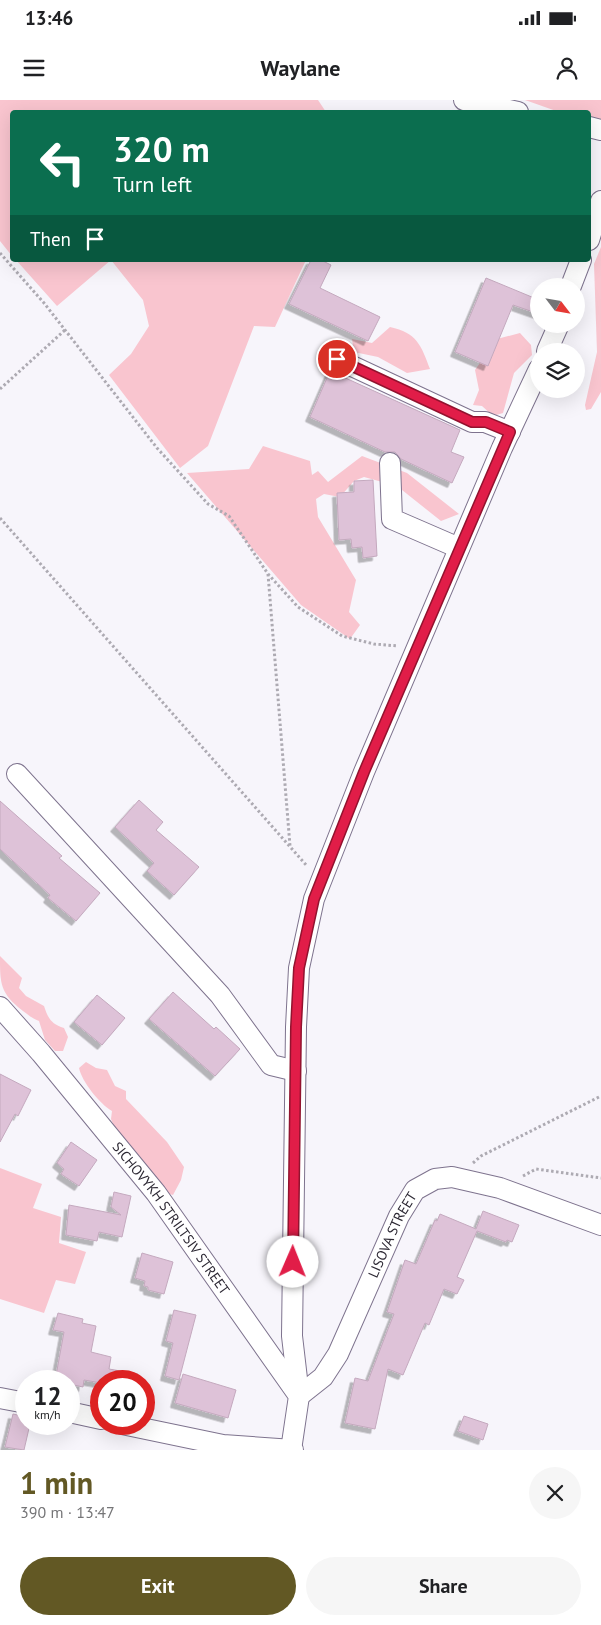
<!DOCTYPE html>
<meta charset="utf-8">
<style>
:root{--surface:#fff;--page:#f6f6f6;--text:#202124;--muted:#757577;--accent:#625824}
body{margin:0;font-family:"PT Sans",sans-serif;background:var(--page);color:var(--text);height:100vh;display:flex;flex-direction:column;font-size:19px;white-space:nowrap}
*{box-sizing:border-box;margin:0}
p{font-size:16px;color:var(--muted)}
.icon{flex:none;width:28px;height:28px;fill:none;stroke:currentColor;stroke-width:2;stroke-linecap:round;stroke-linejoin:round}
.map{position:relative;height:1350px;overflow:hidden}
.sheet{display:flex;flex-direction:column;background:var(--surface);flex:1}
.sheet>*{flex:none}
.hud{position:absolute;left:10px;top:10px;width:581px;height:152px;border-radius:5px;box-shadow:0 5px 20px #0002;background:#0b6e4f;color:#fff;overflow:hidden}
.needle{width:32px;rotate:121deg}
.tools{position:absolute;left:530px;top:178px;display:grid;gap:10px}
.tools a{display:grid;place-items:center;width:55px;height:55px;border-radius:50%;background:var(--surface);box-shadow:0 5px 20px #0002;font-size:25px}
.speed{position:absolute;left:15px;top:1270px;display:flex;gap:10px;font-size:25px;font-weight:700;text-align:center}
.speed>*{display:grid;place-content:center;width:65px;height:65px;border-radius:50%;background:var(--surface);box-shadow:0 5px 20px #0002;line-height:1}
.speed small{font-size:12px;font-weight:400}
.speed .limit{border:8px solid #d22;background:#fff;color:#111}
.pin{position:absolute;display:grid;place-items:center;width:42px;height:42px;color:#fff;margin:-21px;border:2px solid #fff;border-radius:50%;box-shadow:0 1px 5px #0007}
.me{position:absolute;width:55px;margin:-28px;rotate:1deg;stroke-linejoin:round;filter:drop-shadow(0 0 4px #0008)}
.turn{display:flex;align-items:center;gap:18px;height:105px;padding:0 20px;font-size:22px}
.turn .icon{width:65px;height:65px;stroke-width:2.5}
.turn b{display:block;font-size:35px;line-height:42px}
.then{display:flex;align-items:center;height:48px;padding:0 20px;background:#0003;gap:10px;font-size:19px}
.round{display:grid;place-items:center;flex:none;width:52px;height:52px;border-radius:26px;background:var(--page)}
.summary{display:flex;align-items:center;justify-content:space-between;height:85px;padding:0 20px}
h1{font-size:30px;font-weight:800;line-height:38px;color:var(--accent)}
.primary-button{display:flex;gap:10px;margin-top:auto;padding:10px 20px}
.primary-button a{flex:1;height:58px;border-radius:30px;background:var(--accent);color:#fff;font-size:20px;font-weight:800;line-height:58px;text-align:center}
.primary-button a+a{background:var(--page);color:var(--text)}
.status{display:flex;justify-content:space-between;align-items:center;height:35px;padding:0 25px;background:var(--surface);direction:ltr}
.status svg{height:14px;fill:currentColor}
header{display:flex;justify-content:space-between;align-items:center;height:65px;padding:0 20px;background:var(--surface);font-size:22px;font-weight:800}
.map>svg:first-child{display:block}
.green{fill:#f9c5cf}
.building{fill:#dec2d8;stroke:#c4a9be;filter:url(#shadow)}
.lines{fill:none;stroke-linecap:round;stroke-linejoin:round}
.minor-casing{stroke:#7e738e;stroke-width:22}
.path{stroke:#adaab2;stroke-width:3;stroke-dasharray:2.5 2.5;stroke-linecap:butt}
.minor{stroke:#fff;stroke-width:20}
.route-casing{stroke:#92132f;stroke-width:12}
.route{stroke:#e11d48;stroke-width:9}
.labels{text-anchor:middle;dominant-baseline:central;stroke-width:4;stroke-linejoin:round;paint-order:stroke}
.street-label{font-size:14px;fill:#2d2934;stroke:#fff}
</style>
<div class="status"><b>13:46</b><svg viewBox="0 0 49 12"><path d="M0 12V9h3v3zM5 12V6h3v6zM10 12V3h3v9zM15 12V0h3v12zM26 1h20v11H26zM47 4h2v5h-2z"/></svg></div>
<header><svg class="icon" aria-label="menu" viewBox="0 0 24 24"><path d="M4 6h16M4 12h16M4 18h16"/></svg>Waylane<svg class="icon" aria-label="person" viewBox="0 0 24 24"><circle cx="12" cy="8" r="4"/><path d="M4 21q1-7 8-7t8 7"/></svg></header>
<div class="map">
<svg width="601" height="1350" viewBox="0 0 601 1350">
<defs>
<filter id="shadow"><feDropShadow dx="-4.5" dy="4.5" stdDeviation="0" flood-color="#0004"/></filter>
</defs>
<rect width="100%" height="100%" fill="#f7f5fb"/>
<path class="green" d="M 0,0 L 318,0 L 326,12 L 12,12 L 12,156 L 0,141 Z
M 525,0 L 601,0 L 601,24 L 589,23 L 589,12 L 559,12 Z
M 601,147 L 601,292 L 591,309 L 586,310 L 585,305 L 597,252 L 594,164 Z
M 16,160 L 306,160 L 275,227 L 254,226 L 208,346 L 180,368 L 109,275 L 131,254 L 149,226 L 143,200 L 111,160 L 57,206 Z
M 390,227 C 417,233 421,245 430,269 L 407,273 L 378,257 L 354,252 L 352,239 L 372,243 Z
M 520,233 L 531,245 L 532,255 L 514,273 L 503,313 L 493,316 L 482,306 L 473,305 L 479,290 L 475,270 L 497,239 Z
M 263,346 L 310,361 L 312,375 L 318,371 L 328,382 L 362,356 L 407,373 L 459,414 L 441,421 L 397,386 L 364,377 L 354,381 L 340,397 L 324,394 L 316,399 L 318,417 L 356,480 L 349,512 L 360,525 L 350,539 L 301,505 L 187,373 L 249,369 Z
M 0,856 L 22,878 L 19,888 L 26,896 L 44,906 C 48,918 51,924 64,928 L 68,937 L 63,951 L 55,951 L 45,940 L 39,921 C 31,918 29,915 23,911 C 0,893 0,884 0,856 Z
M 86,962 L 96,968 L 107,970 L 115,986 L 126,991 L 126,999 L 167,1042 L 184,1067 L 181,1080 L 173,1095 L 163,1092 L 115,1029 L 111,1019 L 112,1011 C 100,1004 82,982 79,968 Z
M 0,1068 L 42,1084 L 33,1108 L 61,1117 L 59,1143 L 86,1152 L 75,1184 L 56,1180 L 44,1213 L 0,1199 Z"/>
<path class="building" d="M 311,160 L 321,160 L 331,165 L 320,188 L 380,217 L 368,241 L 289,204 Z
M 486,178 L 539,200 L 539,214 L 513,205 L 488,266 L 455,252 Z
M 330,271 L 460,330 L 451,352 L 464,357 L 452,383 L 401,359 L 395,352 L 385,352 L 310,317 Z
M 373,380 L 377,456 L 363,458 L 362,447 L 352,448 L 351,439 L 339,440 L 337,393 L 354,392 L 354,381 Z
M 139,700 L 163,722 L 156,730 L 199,767 L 174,795 L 147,771 L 154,763 L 115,727 Z
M 0,701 L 62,756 L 59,758 L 100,793 L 76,821 L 48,798 L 50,795 L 0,749 Z
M 173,892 L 214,929 L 216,927 L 240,949 L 215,976 L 149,919 Z
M 97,895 L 125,918 L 102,945 L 74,922 Z
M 0,974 L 31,990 L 18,1016 L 15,1014 L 0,1042 Z
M 71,1042 L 97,1060 L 79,1086 L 61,1074 L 64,1069 L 57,1063 Z
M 114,1092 L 131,1096 L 122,1137 L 99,1132 L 97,1141 L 66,1135 L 69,1105 L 121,1115 L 111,1107 Z
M 483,1111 L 519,1125 L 512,1142 L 507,1140 L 506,1142 L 477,1131 L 457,1177 L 464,1180 L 457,1194 L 444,1189 L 429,1225 L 425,1223 L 403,1275 L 388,1269 L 375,1329 L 345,1323 L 355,1278 L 368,1281 L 388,1229 L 394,1214 L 387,1212 L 405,1160 L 416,1164 L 435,1120 L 437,1121 L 440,1114 L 476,1129 Z
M 142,1153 L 173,1162 L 164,1194 L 148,1190 L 148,1187 L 144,1186 L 145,1181 L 135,1178 Z
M 174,1210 L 196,1215 L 179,1280 L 165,1276 L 173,1243 L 166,1241 Z
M 58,1213 L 83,1219 L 82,1223 L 96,1226 L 91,1252 L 111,1257 L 109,1269 L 138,1274 L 137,1281 L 101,1281 L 101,1283 L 84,1280 L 83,1287 L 69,1284 L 69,1281 L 55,1281 L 64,1232 L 53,1230 Z
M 183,1274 L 236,1290 L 228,1318 L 175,1303 Z
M 13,1314 L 26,1317 L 26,1324 L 30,1324 L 24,1350 L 5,1347 Z
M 464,1316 L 488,1324 L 483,1340 L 458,1331 Z"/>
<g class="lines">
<g class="minor-casing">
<g id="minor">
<path d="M 464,0 L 518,12"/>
<path d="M 589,27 L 601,30"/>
<path d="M 589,140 L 601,101"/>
<path d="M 571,186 L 581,160"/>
<path d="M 547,251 L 559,224"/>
<path d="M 337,259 L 472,322 L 485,322 L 510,332"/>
<path d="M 390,363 L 392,419 L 459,448"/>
<path d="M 17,674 L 220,895 L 271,965 L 296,971"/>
<path id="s1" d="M 0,907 L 41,953 L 156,1093 L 299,1296 L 291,1350"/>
<path d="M 299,1296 L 292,1236 L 296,927 L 299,868 L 314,799 L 364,672 L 502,348 L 539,269"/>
<path id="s2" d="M 299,1296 L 323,1277 L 338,1254 L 399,1116 L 415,1090 L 435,1079 L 452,1077 L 500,1088 L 601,1125"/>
<path d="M 0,1298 L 26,1303"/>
<path d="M 69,1312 L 101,1319"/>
<path d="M 122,1324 L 223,1345 L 293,1350"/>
</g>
</g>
<path class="path" d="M 0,153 L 44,203 L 157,348 L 208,404 L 229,416 L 268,474 L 298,507 L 342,536 L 374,544 L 398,546
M 0,289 L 65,230
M 0,418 L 307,766
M 268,474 L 290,746
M 473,1063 L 481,1056 L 601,996
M 523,1076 L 536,1069 L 601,1078"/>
<use href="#minor" class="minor"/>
</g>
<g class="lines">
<g class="route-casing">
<path id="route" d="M 293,1162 L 296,927 L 299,868 L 314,799 L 364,672 L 510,332 L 486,322 L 472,322 L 337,259"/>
</g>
<use href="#route" class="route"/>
</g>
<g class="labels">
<g class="street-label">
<text stroke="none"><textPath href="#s1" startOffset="272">SICHOVYKH STRILTSIV STREET</textPath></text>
<text stroke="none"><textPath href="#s2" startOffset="189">LISOVA STREET</textPath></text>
</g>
</g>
</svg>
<div class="tools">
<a><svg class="needle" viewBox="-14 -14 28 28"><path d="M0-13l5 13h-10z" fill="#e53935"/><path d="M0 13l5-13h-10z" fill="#757577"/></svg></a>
<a><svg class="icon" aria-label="layers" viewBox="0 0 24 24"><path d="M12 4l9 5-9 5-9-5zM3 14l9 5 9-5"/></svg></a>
</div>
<div class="speed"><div>12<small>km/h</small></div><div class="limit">20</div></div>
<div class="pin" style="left:337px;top:259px;background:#d93025"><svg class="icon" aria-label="arrive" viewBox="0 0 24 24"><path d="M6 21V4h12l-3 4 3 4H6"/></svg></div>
<svg class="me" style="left:293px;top:1162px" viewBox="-20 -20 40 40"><circle r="19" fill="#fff"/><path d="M0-13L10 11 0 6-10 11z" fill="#e11d48"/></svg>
<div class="hud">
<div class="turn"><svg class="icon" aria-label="left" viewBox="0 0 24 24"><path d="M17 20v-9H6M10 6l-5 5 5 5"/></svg><div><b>320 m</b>Turn left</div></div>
<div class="then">Then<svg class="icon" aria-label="arrive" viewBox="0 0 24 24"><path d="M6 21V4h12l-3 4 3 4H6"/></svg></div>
</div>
</div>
<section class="sheet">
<div class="summary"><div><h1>1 min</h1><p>390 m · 13:47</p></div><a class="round"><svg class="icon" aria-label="close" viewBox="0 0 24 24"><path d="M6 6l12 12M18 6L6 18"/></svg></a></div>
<div class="primary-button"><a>Exit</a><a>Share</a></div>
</section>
